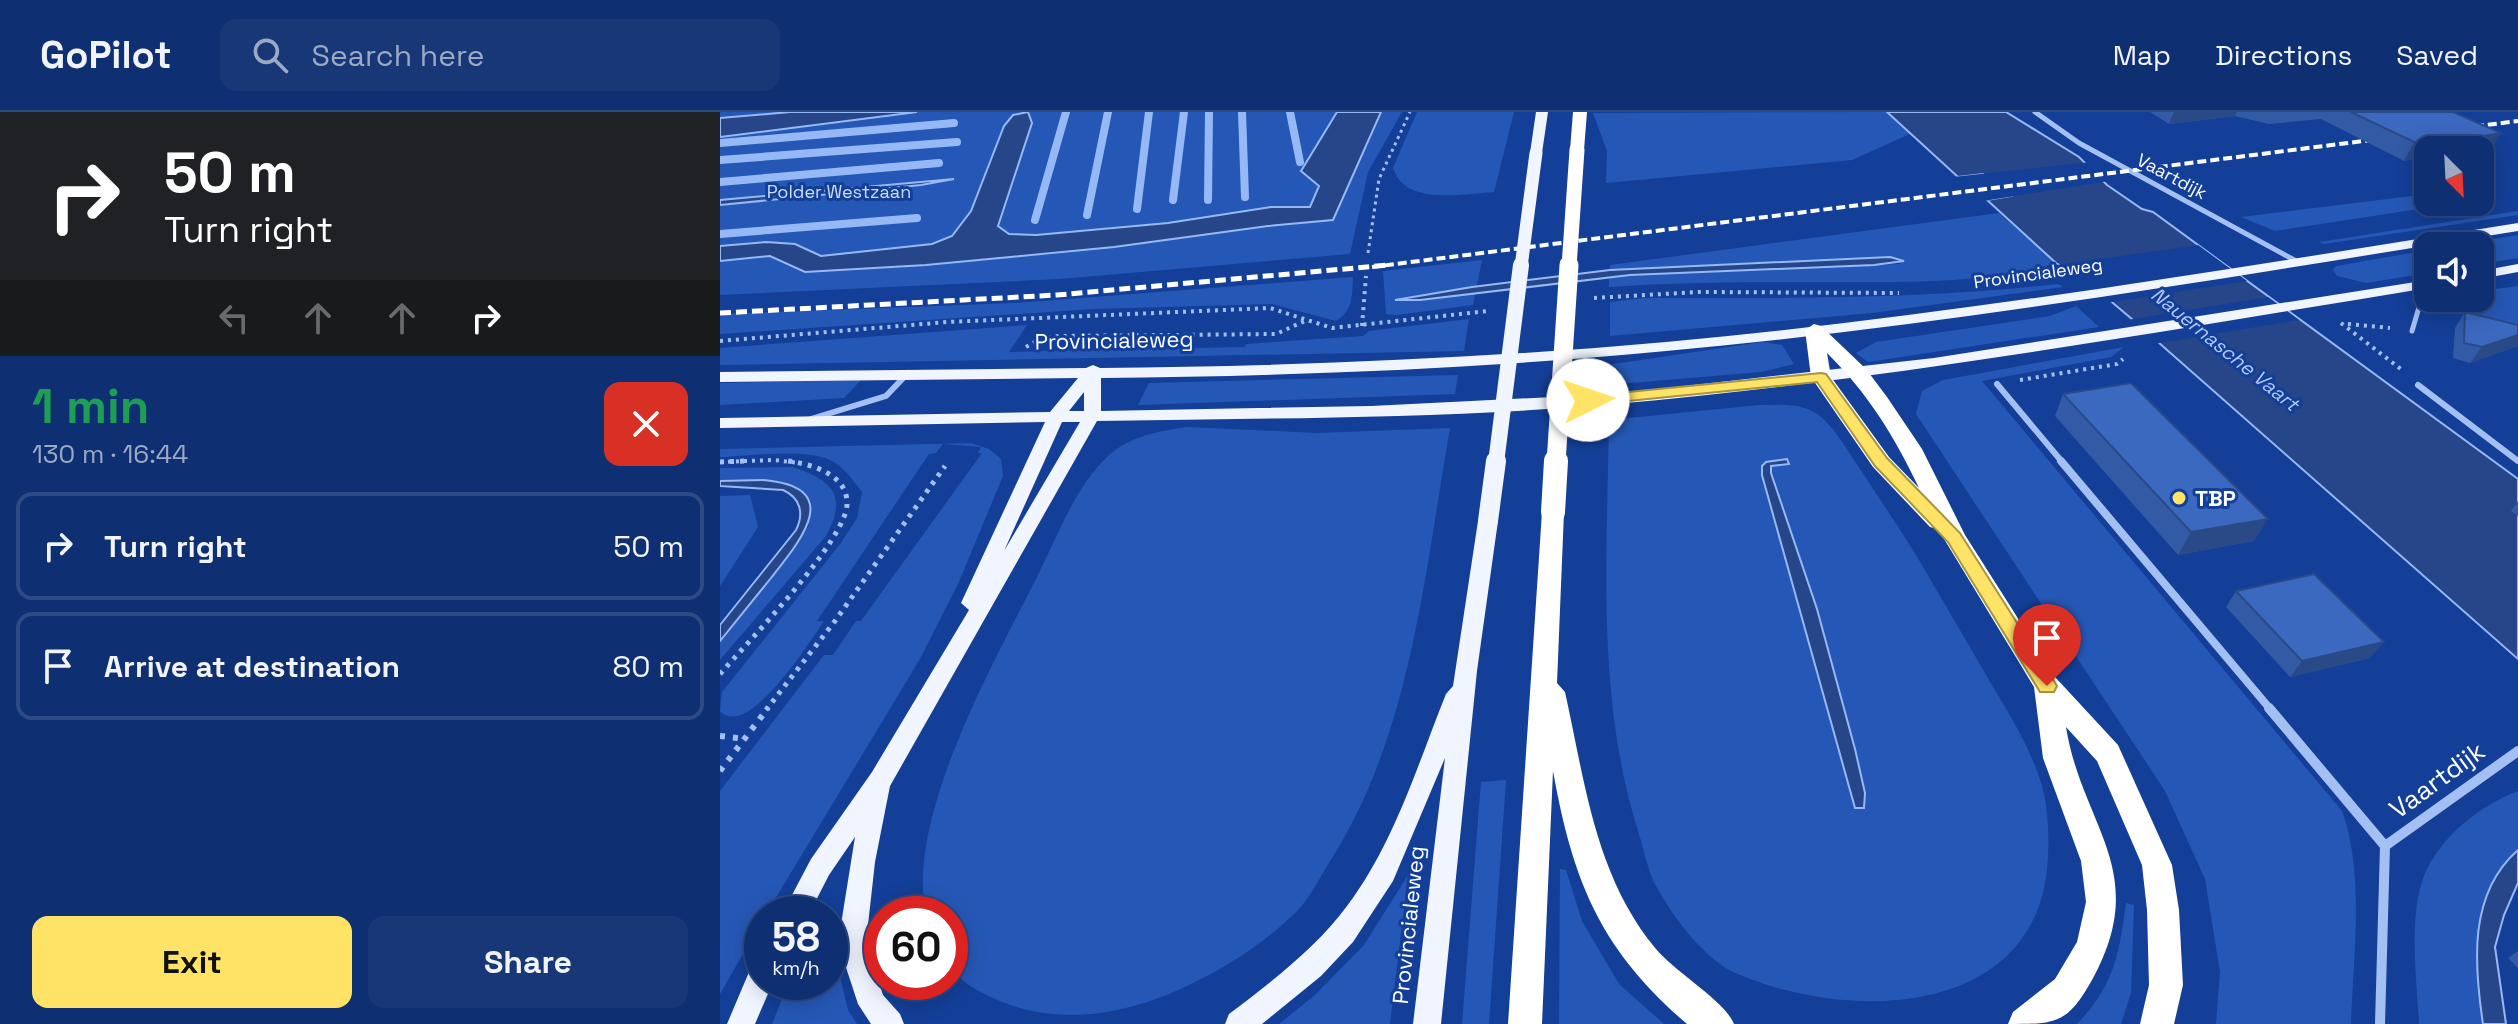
<!DOCTYPE html>
<meta charset="utf-8">
<style>
:root{--surface:#0e2f72;--page:#173777;--text:#f1f3f6;--muted:#9ba9c4;--line:#2e4a84;--accent:#ffe366}
body{margin:0;font-family:"Space Grotesk",sans-serif;background:var(--page);color:var(--text);height:100vh;display:flex;flex-direction:column;font-size:30px;white-space:nowrap}
*{box-sizing:border-box;margin:0}
p{font-size:26px;color:var(--muted)}
.icon{flex:none;width:44px;height:44px;fill:none;stroke:currentColor;stroke-width:2;stroke-linecap:round;stroke-linejoin:round}
.map{position:relative;flex:1;overflow:hidden}
.details{display:flex;flex-direction:column;background:var(--surface);width:720px}
.details>*{flex:none}
.banner{background:#202124;color:#fff;overflow:hidden}
.needle{width:52px;rotate:156deg}
.controls{position:absolute;left:1694px;top:24px;display:grid;gap:16px}
.controls a{display:grid;place-items:center;width:80px;height:80px;border-radius:16px;background:var(--surface);box-shadow:0 4px 20px #0003,0 0 0 2px var(--line);font-size:40px}
.speed{position:absolute;left:24px;top:784px;display:flex;gap:16px;font-size:40px;font-weight:700;text-align:center}
.speed>*{display:grid;place-content:center;width:104px;height:104px;border-radius:50%;background:var(--surface);box-shadow:0 4px 20px #0003,0 0 0 2px var(--line);line-height:1}
.speed small{font-size:20px;font-weight:400}
.speed .limit{border:12px solid #d22;background:#fff;color:#111}
.pin{position:absolute;display:grid;place-items:center;width:68px;height:68px;color:#fff;margin:-82px -34px;border-radius:50% 50% 50% 0;rotate:-45deg;box-shadow:0 0 8px #0007}
.pin .icon{rotate:45deg}
.me{position:absolute;width:88px;margin:-44px;rotate:86deg;stroke-linejoin:round;filter:drop-shadow(0 0 6px #0008)}
.turn{display:flex;align-items:center;gap:28px;height:168px;padding:0 32px;font-size:36px}
.turn .icon{width:104px;height:104px;stroke-width:2.5}
.turn b{display:block;font-size:56px;line-height:68px}
.lanes{display:flex;align-items:center;height:76px;padding:0 32px;background:#0003;justify-content:center;gap:40px;direction:ltr}
.lanes .off{opacity:.35}
.round{display:grid;place-items:center;flex:none;width:84px;height:84px;border-radius:16px;background:var(--page)}
.head{display:flex;align-items:center;justify-content:space-between;height:136px;padding:0 32px}
h1{font-size:48px;font-weight:700;line-height:60px;color:#1e9e55}
.action{display:flex;gap:16px;margin-top:auto;padding:16px 32px}
.action a{flex:1;height:92px;border-radius:16px;background:var(--accent);color:#111;font-size:32px;font-weight:700;line-height:92px;text-align:center}
.action a+a{background:var(--page);color:var(--text)}
ul{padding:0;list-style:none}
li{display:flex;align-items:center;gap:24px;height:108px;margin:0 16px 12px;padding:0 16px;border:4px solid var(--line);border-radius:16px}
li div{flex:1}
li b{display:block;font-size:30px}
li em{font-style:normal}
header{display:flex;align-items:center;gap:48px;box-sizing:border-box;height:112px;padding:0 40px;background:var(--surface);border-bottom:2px solid var(--line)}
header strong{font-size:38px}
nav{display:flex;gap:44px;margin-inline-start:auto;font-size:28px}
.search{width:560px;height:72px;background:var(--page);display:flex;align-items:center;gap:20px;box-sizing:border-box;padding:0 28px;border-radius:16px;color:var(--muted);font-size:30px}
main{display:flex;flex:1;min-height:0}
.map>svg:first-child{display:block}
.green{fill:#2558b6}
.water{fill:#264689;stroke:#96b9f6;stroke-width:2}
.pier{fill:#133f98}
.lines{fill:none;stroke-linecap:round;stroke-linejoin:round}
.stream{stroke:#96b9f6;stroke-width:8}
.path-far3{stroke:#a4c0f3;stroke-width:3;stroke-dasharray:3 4;stroke-linecap:butt}
.path-far2{stroke:#a4c0f3;stroke-width:4;stroke-dasharray:3 5;stroke-linecap:butt}
.path-far1{stroke:#a4c0f3;stroke-width:5;stroke-dasharray:4 6;stroke-linecap:butt}
.path{stroke:#a4c0f3;stroke-width:6;stroke-dasharray:5 8;stroke-linecap:butt}
.lane{stroke:#a4c0f3;stroke-width:5}
.street-far3{stroke:#a4c0f3;stroke-width:5}
.street-far2{stroke:#a4c0f3;stroke-width:6}
.street-far1{stroke:#a4c0f3;stroke-width:8}
.street{stroke:#a4c0f3;stroke-width:10}
.primary{fill:#f0f5ff;fill-rule:evenodd}
.highway{fill:#fff;fill-rule:evenodd}
.rail-far1{stroke:#fff;stroke-width:4;stroke-dasharray:9 4;stroke-linecap:butt}
.rail{stroke:#fff;stroke-width:5;stroke-dasharray:11 5;stroke-linecap:butt}
.primary-bridge-far2{stroke:#f0f5ff;stroke-width:13}
.primary-bridge-far1{stroke:#f0f5ff;stroke-width:16}
.primary-bridge{stroke:#f0f5ff;stroke-width:20}
.highway-bridge-far2{stroke:#fff;stroke-width:15}
.highway-bridge-far1{stroke:#fff;stroke-width:19}
.highway-bridge{stroke:#fff;stroke-width:24}
.wall{fill:#335aa5}
.shaded-wall{fill:#294a86}
.building{fill:#3b69c0;stroke:#294a86;stroke-width:2}
.route{fill:#ffe366;stroke:#a69442;stroke-width:2}
.poi-dot{fill:#ffe366;stroke:#133f98;stroke-width:3}
.labels{text-anchor:middle;dominant-baseline:central;stroke-width:6;stroke-linejoin:round;paint-order:stroke}
.far-street-label{font-size:18px;fill:#fff;stroke:#133f98}
.far-park-label{font-size:18px;fill:#ccddfd;stroke:#133f98}
.far-water-label{font-size:20px;font-style:italic;fill:#b1cafa;stroke:#133f98}
.street-label{font-size:22px;fill:#fff;stroke:#133f98}
.poi-label{font-size:22px;font-weight:bold;fill:#fff;stroke:#133f98;text-anchor:start}
.near-street-label{font-size:26px;fill:#fff;stroke:#133f98}
</style>
<header>
<strong>GoPilot</strong>
<div class="search"><svg class="icon" aria-label="search" viewBox="0 0 24 24"><circle cx="10" cy="10" r="6"/><path d="M15 15l6 6"/></svg>Search here</div>
<nav><a>Map</a><a>Directions</a><a>Saved</a></nav>
</header>
<main>
<section class="details">
<div class="banner">
<div class="turn"><svg class="icon" aria-label="right" viewBox="0 0 24 24"><path d="M7 20v-9h11M14 6l5 5-5 5"/></svg><div><b>50 m</b>Turn right</div></div>
<div class="lanes"><svg class="icon off" aria-label="left" viewBox="0 0 24 24"><path d="M17 20v-9H6M10 6l-5 5 5 5"/></svg><svg class="icon off" aria-label="ahead" viewBox="0 0 24 24"><path d="M12 20V5M6 11l6-6 6 6"/></svg><svg class="icon off" aria-label="ahead" viewBox="0 0 24 24"><path d="M12 20V5M6 11l6-6 6 6"/></svg><svg class="icon" aria-label="right" viewBox="0 0 24 24"><path d="M7 20v-9h11M14 6l5 5-5 5"/></svg></div>
</div>
<div class="head"><div><h1>1 min</h1><p>130 m · 16:44</p></div><a class="round" style="background:#d93025;color:#fff"><svg class="icon" aria-label="close" viewBox="0 0 24 24"><path d="M6 6l12 12M18 6L6 18"/></svg></a></div>
<ul>
<li><svg class="icon" aria-label="right" viewBox="0 0 24 24"><path d="M7 20v-9h11M14 6l5 5-5 5"/></svg><div><b>Turn right</b></div><em>50 m</em></li>
<li><svg class="icon" aria-label="arrive" viewBox="0 0 24 24"><path d="M6 21V4h12l-3 4 3 4H6"/></svg><div><b>Arrive at destination</b></div><em>80 m</em></li>
</ul>
<div class="action"><a>Exit</a><a>Share</a></div>
</section>
<div class="map">
<svg width="1798" height="912" viewBox="0 0 1798 912">
<rect width="100%" height="100%" fill="#133f98"/>
<path class="green" d="M 0,0 L 654,0 L 613,108 L 661,0 L 682,0 L 648,60 L 630,142 L 339,167 L 0,183 Z
M 697,0 L 794,0 L 774,80 C 742,82 685,94 673,56 Z
M 1167,0 L 1192,21 L 1132,48 L 886,71 L 887,39 L 873,1 Z
M 1708,82 L 1708,90 L 1745,90 L 1555,119 L 1521,105 Z
M 1798,99 L 1798,103 L 1604,132 L 1599,130 Z
M 1279,101 L 1336,151 C 1270,172 1185,170 1116,170 C 1040,170 965,170 889,175 L 889,165 L 910,163 L 1180,152 L 1183,147 L 1170,145 L 890,158 L 890,153 Z
M 1798,123 L 1798,146 L 1760,152 L 1760,134 L 1733,134 Z
M 1708,138 L 1708,161 L 1646,171 L 1617,164 L 1613,158 L 1616,154 Z
M 762,148 L 753,193 L 677,203 L 666,202 L 663,159 Z
M 633,165 C 632,184 633,199 616,209 L 552,192 L 373,197 L 0,222 L 0,202 L 295,191 Z
M 1338,172 L 1343,175 L 1152,201 L 890,224 L 890,190 L 924,186 C 1063,186 1200,188 1338,172 Z
M 1798,174 L 1798,219 L 1747,199 L 1769,198 L 1747,186 L 1760,186 L 1760,179 Z
M 1356,194 L 1379,215 L 1148,250 L 1136,241 L 1156,230 L 1330,204 Z
M 749,207 L 744,239 L 0,253 L 0,236 L 307,213 L 289,240 L 525,235 L 526,232 L 643,224 L 649,219 Z
M 1042,230 L 1062,233 L 1074,252 L 1041,260 L 887,273 L 887,253 Z
M 1404,235 L 1391,245 L 1262,269 L 1622,699 C 1645,762 1633,846 1631,912 L 1496,912 L 1500,860 L 1485,767 L 1445,679 L 1196,302 L 1202,279 L 1223,268 Z
M 738,263 L 735,282 L 418,293 L 429,271 Z
M 141,268 L 124,286 L 0,293 L 0,271 Z
M 1039,293 C 1059,293 1083,290 1100,304 C 1117,318 1129,342 1142,360 C 1162,391 1183,421 1202,453 C 1224,491 1247,530 1269,568 C 1289,602 1311,636 1322,674 C 1328,695 1329,722 1328,744 C 1322,910 1121,912 1007,857 C 977,837 954,806 936,774 C 928,759 924,739 919,722 C 876,588 887,446 889,308 Z
M 467,315 L 597,321 L 730,316 C 704,464 691,626 607,754 C 598,769 589,787 577,799 C 546,830 511,852 473,871 C 421,897 360,912 304,897 C 284,892 234,873 230,850 C 227,835 230,817 230,802 L 206,802 C 185,707 274,550 317,465 C 337,425 355,375 388,344 C 410,324 439,319 467,315 Z
M 251,331 L 269,337 L 281,347 L 283,364 L 238,472 L 200,547 L 46,802 L 42,802 L 42,809 L 0,882 L 0,679 L 104,543 L 113,543 L 136,509 L 141,509 L 262,341 L 258,341 L 261,335 L 223,332 L 216,341 L 209,342 L 97,509 L 104,509 C 90,529 28,629 0,599 L 2,580 L 121,431 L 137,406 L 142,380 C 133,368 123,354 110,348 C 84,336 29,344 0,345 L 0,337 Z
M 73,355 C 113,369 128,383 106,424 L 0,548 L 0,529 L 89,414 L 74,375 L 56,369 L 0,369 L 0,356 Z
M 30,383 L 38,415 L 0,474 L 0,384 Z
M 786,668 L 769,912 L 742,912 L 761,670 Z
M 1798,679 L 1798,738 L 1781,756 L 1757,874 L 1763,912 L 1699,912 C 1697,870 1688,804 1704,764 C 1720,725 1759,694 1798,679 Z
M 840,757 L 846,758 L 862,809 L 899,872 L 944,912 L 839,912 Z
M 688,763 L 670,912 L 559,912 L 595,883 L 644,833 Z
M 1406,791 L 1414,793 L 1411,881 L 1401,912 L 1357,912 C 1395,872 1399,842 1406,791 Z
M 110,822 L 128,898 L 137,912 L 52,912 L 69,870 L 110,870 Z"/>
<path class="water" d="M 70,0 L 197,0 L 0,25 L 0,6 Z
M 308,0 L 312,11 L 278,114 L 289,122 L 316,123 L 448,111 L 551,95 L 590,95 L 599,74 L 581,59 L 617,0 L 661,0 L 613,108 L 548,114 L 394,135 L 206,153 L 85,160 L 50,144 L 0,149 L 0,134 L 46,130 L 75,132 L 101,144 L 212,132 L 232,124 L 251,99 L 284,14 L 293,3 Z
M 1167,0 L 1286,0 L 1359,45 L 1387,73 L 1422,97 L 1433,100 L 1798,367 L 1798,547 L 1413,208 L 1367,169 L 1336,151 L 1267,88 L 1291,84 L 1263,62 L 1238,65 Z
M 234,67 L 201,73 L 0,93 L 0,88 Z
M 1170,145 L 1184,149 L 1154,153 L 910,163 L 700,188 L 675,188 L 752,175 L 890,158 Z
M 1067,347 L 1069,352 L 1051,354 L 1051,361 L 1097,497 L 1135,637 L 1145,681 L 1144,696 L 1135,696 L 1042,363 L 1042,354 L 1046,350 Z
M 43,368 C 126,375 81,428 51,466 C 34,487 17,508 0,529 L 0,513 L 76,418 C 84,402 81,386 63,378 L 0,374 L 0,369 Z
M 1798,738 L 1798,771 L 1784,803 L 1775,835 L 1786,912 L 1763,912 C 1754,852 1748,782 1798,738 Z"/>
<path class="pier" d="M 1371,50 L 1389,69 L 1263,89 L 1265,84 L 1282,82 L 1262,66 L 1238,69 L 1233,65 Z
M 1478,133 L 1527,169 L 1386,191 L 1339,153 Z
M 1548,185 L 1579,208 L 1434,232 L 1407,208 Z"/>
<g class="lines">
<path class="stream" d="M 522,0 L 525,85
M 570,0 L 580,50
M 0,31 L 234,11
M 0,48 L 237,30
M 0,70 L 219,51
M 453,88 L 464,0
M 488,88 L 489,0
M 417,97 L 429,0
M 367,103 L 388,0
M 315,108 L 346,0
M 0,122 L 197,106"/>
<path class="path-far3" d="M 648,141 L 659,67 L 690,0"/>
<path class="path-far2" d="M 874,186 L 978,180 L 1179,181
M 1621,211 L 1682,258
M 1628,212 L 1670,216
M 642,214 L 646,164
M 0,229 L 227,210 L 550,196 L 612,216 L 768,199
M 306,235 L 320,227 L 339,224 L 556,222 L 587,208
M 1300,268 L 1397,252 L 1403,247
M 0,350 L 54,348 L 80,351"/>
<path class="path-far1" d="M 0,350 L 25,349
M 0,562 C 26,532 128,427 127,391 C 127,362 91,352 68,349
M 46,598 L 115,509 L 225,354"/>
<path class="path" d="M 0,624 L 25,627
M 0,659 L 48,596"/>
<path class="lane" d="M 1692,219 L 1700,192 L 1727,186"/>
<path class="street-far3" d="M 1315,0 L 1359,31 L 1578,150"/>
<path class="street-far2" d="M 1277,272 L 1343,351
M 1698,273 L 1798,349
M 91,307 L 166,284 L 188,261"/>
<path class="street-far1" d="M 1341,349 L 1551,598"/>
<path class="street" d="M 1549,596 L 1665,734
M 1660,912 L 1665,734 L 1798,639"/>
<path class="primary" d="M 816,0 L 828,0 L 822,41 L 816,45 L 810,41 Z
M 1798,111 L 1798,119 C 1515,164 1232,213 946,239 C 758,257 570,264 381,266 L 381,299 L 651,294 L 894,282 L 1214,246 L 1708,168 L 1708,176 C 1438,220 1168,268 895,292 C 723,307 550,306 377,309 L 170,674 L 155,750 L 146,831 L 163,883 L 180,902 L 184,912 L 151,912 L 138,892 L 118,831 L 135,725 L 109,763 L 89,802 L 62,802 L 91,747 L 152,660 L 249,498 L 241,491 L 325,310 L 0,316 L 0,306 L 330,300 L 358,266 L 0,270 L 0,260 L 366,256 L 373,253 L 380,256 C 569,254 757,247 946,230 C 1231,204 1515,156 1798,111 ZM 364,280 L 364,299 L 349,299 ZM 342,310 L 360,310 L 284,439 Z
M 1798,152 L 1798,160 L 1760,167 L 1760,159 Z
M 768,402 L 778,409 L 757,559 L 721,912 L 693,912 L 725,646 L 673,769 L 633,830 L 601,864 L 542,912 L 505,912 L 509,902 C 551,870 595,837 627,794 C 674,732 697,654 726,582 L 733,574 L 758,409 Z
M 42,849 L 42,870 L 53,870 L 35,912 L 7,912 L 32,853 Z"/>
<path class="highway" d="M 853,0 L 867,0 L 864,38 L 857,42 L 850,38 Z
M 1094,212 L 1101,214 L 1146,257 L 1167,285 L 1202,337 L 1245,423 L 1336,566 L 1398,633 L 1452,753 L 1459,798 L 1463,873 L 1454,912 L 1420,912 L 1429,873 L 1427,798 L 1422,753 L 1377,649 L 1346,615 C 1362,715 1432,759 1372,868 C 1347,912 1337,912 1288,912 L 1293,900 L 1335,867 L 1357,830 L 1366,790 L 1361,749 L 1323,646 L 1314,575 L 1218,417 L 1210,415 L 1153,355 L 1091,265 L 1085,218 ZM 1107,241 C 1147,280 1175,325 1199,376 L 1169,345 L 1111,265 Z
M 833,392 L 841,395 L 844,400 L 837,571 L 845,580 C 865,670 875,764 936,837 C 955,860 1005,889 1014,912 L 967,912 C 880,837 853,770 833,659 L 822,912 L 788,912 L 822,400 L 825,395 Z"/>
<path class="rail-far1" d="M 1742,16 L 1798,9
M 652,155 L 1667,26"/>
<path class="rail" d="M 0,201 L 337,183 L 668,153"/>
<path class="primary-bridge-far2" d="M 801,155 L 816,41"/>
<path class="primary-bridge-far1" d="M 776,351 L 801,153"/>
<path class="primary-bridge" d="M 768,409 L 776,349"/>
<path class="highway-bridge-far2" d="M 849,155 L 857,38"/>
<path class="highway-bridge-far1" d="M 836,351 L 849,153"/>
<path class="highway-bridge" d="M 833,400 L 836,349"/>
</g>
<path class="wall" d="M 1430,0 L 1733,0 L 1781,21 L 1769,39 L 1760,38 L 1708,38 L 1708,50 L 1701,52 L 1693,47 L 1684,49 L 1601,7 L 1549,12 L 1515,4 L 1449,12 Z
M 1745,200 L 1798,213 L 1798,234 L 1750,251 L 1733,246 L 1735,216 Z
M 1343,282 L 1534,429 L 1458,443 L 1335,304 Z
M 1798,389 L 1798,404 L 1791,399 Z
M 1516,479 L 1650,546 L 1570,565 L 1506,495 Z
M 1798,839 L 1798,856 L 1788,846 Z"/>
<path class="shaded-wall" d="M 1454,0 L 1517,0 L 1515,4 L 1449,12 Z
M 1781,21 L 1769,39 L 1760,41 L 1760,38 L 1709,38 L 1712,33 Z
M 1704,29 L 1693,47 L 1684,49 L 1694,30 Z
M 1708,40 L 1708,50 L 1701,52 Z
M 1798,223 L 1798,234 L 1750,251 L 1762,235 Z
M 1548,407 L 1534,429 L 1458,443 L 1471,420 Z
M 1664,530 L 1650,546 L 1570,565 L 1582,549 Z"/>
<path class="building" d="M 1631,0 L 1733,0 L 1781,21 L 1712,33 L 1704,29 L 1694,30 Z
M 1745,200 L 1798,213 L 1798,223 L 1762,235 L 1744,231 Z
M 1411,271 L 1548,407 L 1471,420 L 1343,282 Z
M 1594,462 L 1664,530 L 1582,549 L 1516,479 Z"/>
<path class="route" d="M 1101,261 L 1106,262 L 1167,346 L 1240,421 L 1334,569 L 1337,574 L 1334,580 L 1320,580 L 1228,430 L 1155,354 L 1097,270 L 868,293 L 860,288 L 868,284 Z"/>
<circle class="poi-dot" cx="1459" cy="386" r="8"/>
<g class="labels">
<g class="far-street-label">
<text transform="translate(1452 64) rotate(28)">Vaartdijk</text>
<text transform="translate(1318 161) rotate(-8)">Provincialeweg</text>
</g>
<g class="far-park-label">
<text x="119" y="79">Polder Westzaan</text>
</g>
<g class="far-water-label">
<text transform="translate(1505 237) rotate(39)">Nauernasche Vaart</text>
</g>
<g class="street-label">
<text transform="translate(394 228) rotate(-1)">Provincialeweg</text>
<text transform="translate(688 813) rotate(-84)">Provincialeweg</text>
</g>
<g class="poi-label">
<text x="1475" y="386">TBP</text>
</g>
<g class="near-street-label">
<text transform="translate(1717 668) rotate(-36)">Vaartdijk</text>
</g>
</g>
</svg>
<div class="controls">
<a><svg class="needle" viewBox="-14 -14 28 28"><path d="M0-13l5 13h-10z" fill="#e53935"/><path d="M0 13l5-13h-10z" fill="#9ba9c4"/></svg></a>
<a><svg class="icon" aria-label="sound" viewBox="0 0 24 24"><path d="M4 9h4l5-4v14l-5-4H4zM17 9q2 3 0 6"/></svg></a>
</div>
<div class="speed"><div>58<small>km/h</small></div><div class="limit">60</div></div>
<div class="pin" style="left:1327px;top:574px;background:#d93025"><svg class="icon" aria-label="arrive" viewBox="0 0 24 24"><path d="M6 21V4h12l-3 4 3 4H6"/></svg></div>
<svg class="me" style="left:868px;top:288px" viewBox="-20 -20 40 40"><circle r="19" fill="#fff"/><path d="M0-13L10 11 0 6-10 11z" fill="#ffe366"/></svg>
</div>
</main>
